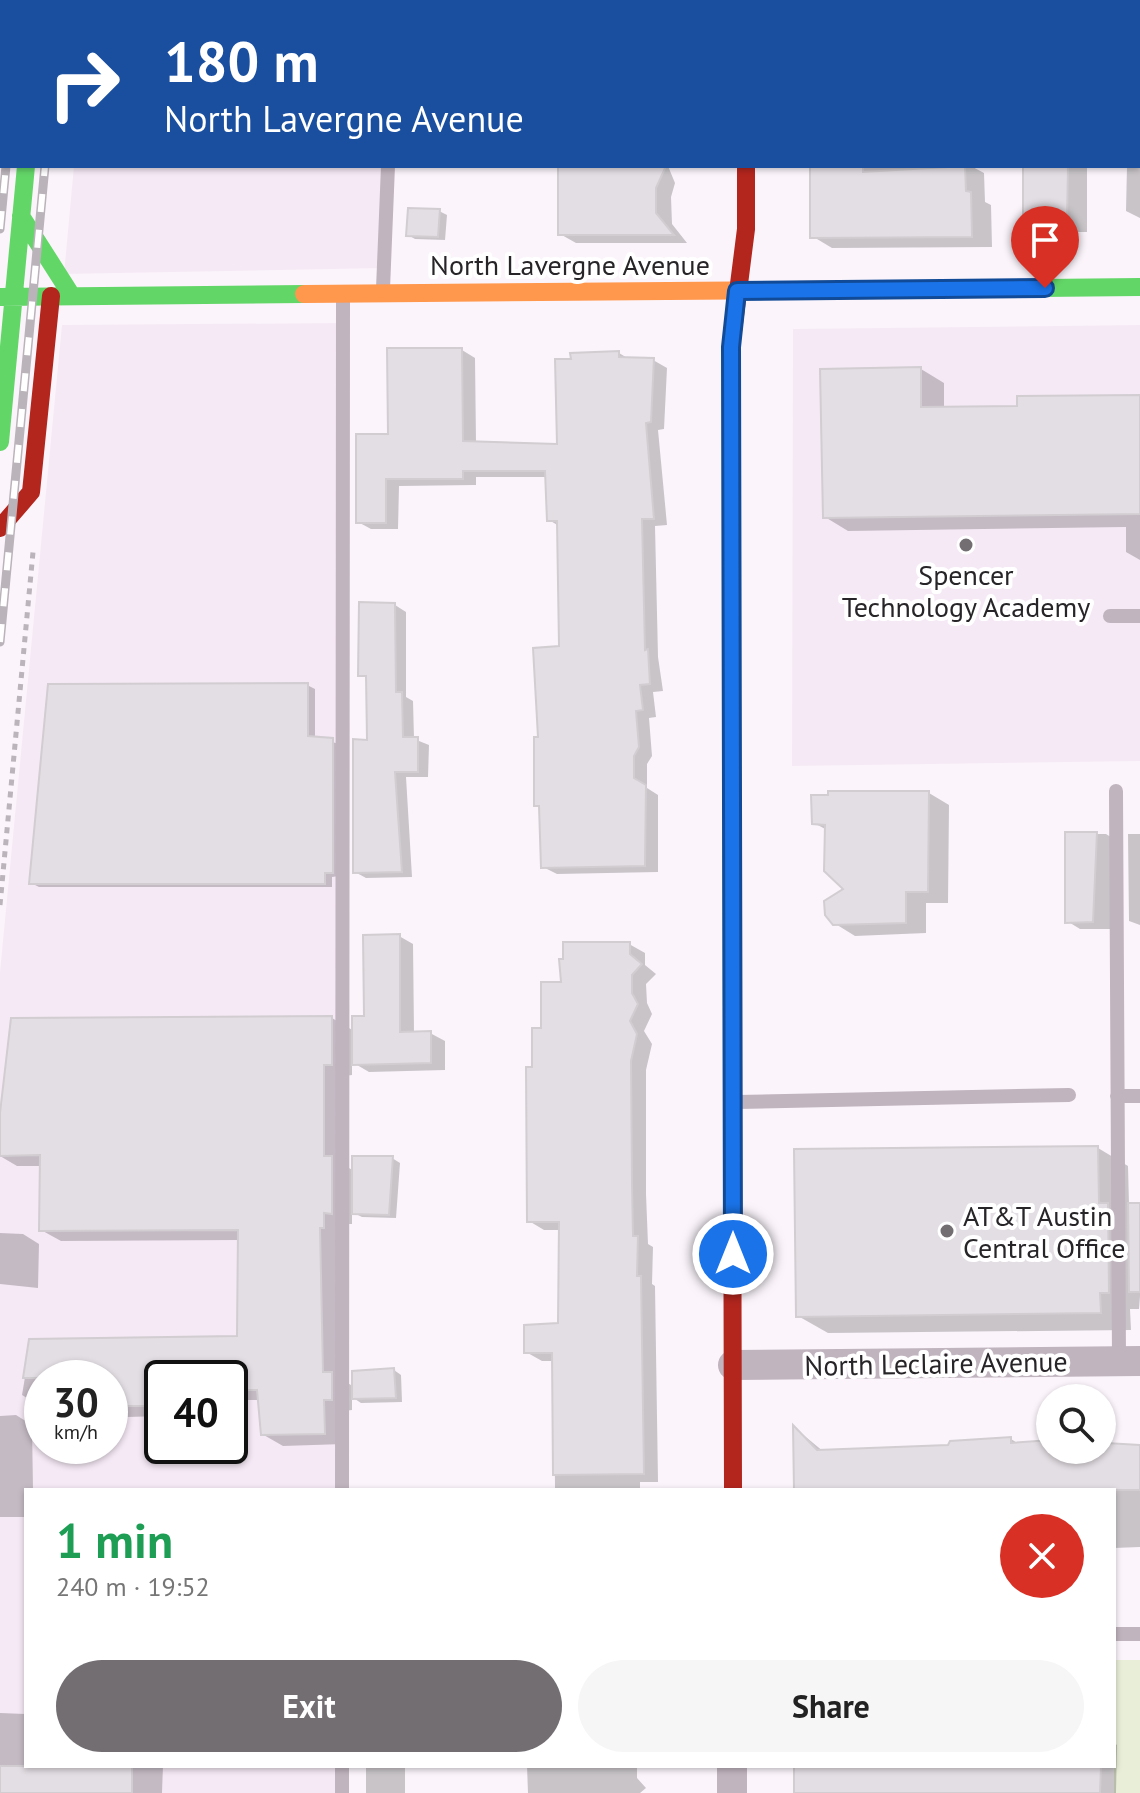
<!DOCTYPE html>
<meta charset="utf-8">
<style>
:root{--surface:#fff;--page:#f6f6f6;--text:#222;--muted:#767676;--accent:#726e72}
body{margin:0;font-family:"PT Sans",sans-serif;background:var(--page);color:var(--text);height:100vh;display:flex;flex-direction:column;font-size:30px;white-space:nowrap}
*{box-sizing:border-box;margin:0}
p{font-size:26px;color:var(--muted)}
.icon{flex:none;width:44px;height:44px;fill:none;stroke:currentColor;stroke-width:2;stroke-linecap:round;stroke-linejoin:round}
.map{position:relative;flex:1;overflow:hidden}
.sheet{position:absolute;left:24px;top:1488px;width:1092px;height:280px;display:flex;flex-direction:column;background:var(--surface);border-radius:0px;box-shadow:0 2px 6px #0004}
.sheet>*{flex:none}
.guide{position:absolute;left:0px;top:0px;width:1140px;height:168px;box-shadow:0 2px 6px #0004;background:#1a4fa0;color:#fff;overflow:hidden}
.controls{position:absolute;left:1036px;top:1384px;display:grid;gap:16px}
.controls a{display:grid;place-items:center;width:80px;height:80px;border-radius:50%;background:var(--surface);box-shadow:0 2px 6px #0004;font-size:40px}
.speed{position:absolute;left:24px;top:1360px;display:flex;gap:16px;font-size:40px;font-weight:700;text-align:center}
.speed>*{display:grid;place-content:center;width:104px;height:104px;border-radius:50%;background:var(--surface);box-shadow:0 2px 6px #0004;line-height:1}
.speed small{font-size:20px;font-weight:400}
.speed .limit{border:4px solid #111;border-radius:12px;background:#fff;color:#111}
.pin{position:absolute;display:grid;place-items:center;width:68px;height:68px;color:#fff;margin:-82px -34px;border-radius:50% 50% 50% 0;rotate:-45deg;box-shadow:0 0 8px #0007}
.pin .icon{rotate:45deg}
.me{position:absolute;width:88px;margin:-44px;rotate:0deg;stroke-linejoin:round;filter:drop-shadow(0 0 6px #0008)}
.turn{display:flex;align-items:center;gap:28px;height:168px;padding:0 32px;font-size:36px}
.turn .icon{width:104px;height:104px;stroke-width:2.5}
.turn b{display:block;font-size:56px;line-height:68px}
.round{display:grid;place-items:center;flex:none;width:84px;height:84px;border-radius:42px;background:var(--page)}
.summary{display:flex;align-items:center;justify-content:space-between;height:136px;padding:0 32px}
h1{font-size:48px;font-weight:700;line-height:60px;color:#1e9e55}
.button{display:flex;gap:16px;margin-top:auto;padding:16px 32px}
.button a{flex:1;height:92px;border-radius:48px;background:var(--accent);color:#fff;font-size:32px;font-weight:700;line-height:92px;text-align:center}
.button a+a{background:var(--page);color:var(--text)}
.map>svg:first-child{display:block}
.built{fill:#f5e9f5;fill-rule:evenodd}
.green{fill:#e8eed8}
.shadow{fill:#0003}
.building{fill:#e3dee3;stroke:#d1cdd1;stroke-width:2}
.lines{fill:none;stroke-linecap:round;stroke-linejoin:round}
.path{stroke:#bbb4bb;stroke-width:5;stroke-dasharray:6 6;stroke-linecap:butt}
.lane{stroke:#c0b4bf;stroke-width:14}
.street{stroke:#c0b4bf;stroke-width:30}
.fast{stroke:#63d668;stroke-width:18}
.slow{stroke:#ff974d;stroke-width:18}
.jam{stroke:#b3261e;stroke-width:18}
.rail-casing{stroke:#bab4ba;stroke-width:9}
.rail{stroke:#fff;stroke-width:6;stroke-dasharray:18;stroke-linecap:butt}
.route-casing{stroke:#114b97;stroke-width:20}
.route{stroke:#1a73e8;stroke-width:14}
.poi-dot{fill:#726e72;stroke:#fff;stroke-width:3}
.labels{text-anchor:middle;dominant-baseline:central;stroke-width:8;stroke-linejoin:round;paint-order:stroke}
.street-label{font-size:28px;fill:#282528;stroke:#fff}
.poi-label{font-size:28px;fill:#282528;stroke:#fff}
</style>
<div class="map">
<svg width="1140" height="1793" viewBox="0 0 1140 1793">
<rect width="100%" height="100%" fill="#fbf5fb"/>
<path class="built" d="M 90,0 L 396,0 L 90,2 Z
M 74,166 L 388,166 L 384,268 L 64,274 Z
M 343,323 L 342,1490 L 26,1490 L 26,1766 L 342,1766 L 342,1793 L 0,1793 L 0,972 L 62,325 ZM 42,1378 L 110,1378 L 110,1446 L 42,1446 ZM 162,1378 L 230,1378 L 230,1446 L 162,1446 Z
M 1140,325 L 1140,761 L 792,766 L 793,329 Z"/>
<path class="green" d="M 1114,1660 L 1140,1660 L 1140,1793 L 1114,1793 Z"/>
<path class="shadow" d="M 124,0 L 283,0 L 283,2 Z
M 353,0 L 386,1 L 387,2 L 353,2 Z
M 559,0 L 660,0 L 662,2 L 559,2 Z
M 829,0 L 1140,0 L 1140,10 L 1138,2 Z
M 1138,112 L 1140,112 L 1140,218 L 1126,211 L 1127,166 L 1138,166 Z
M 560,166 L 668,166 L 675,183 L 671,197 L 672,224 L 687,243 L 576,243 L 560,234 Z
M 812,166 L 971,166 L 984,173 L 985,202 L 991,205 L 992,247 L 832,248 L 812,236 Z
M 1025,166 L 1087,166 L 1087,232 L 1046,232 L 1025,221 Z
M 439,211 L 447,215 L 445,240 L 415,239 L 408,235 Z
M 462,350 L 475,358 L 476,443 L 559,446 L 619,353 L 629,359 L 653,360 L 667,368 L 664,429 L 658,430 L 667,525 L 655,526 L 658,657 L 663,691 L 653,692 L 656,717 L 649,718 L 652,756 L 647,764 L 647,788 L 658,795 L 658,872 L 557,874 L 543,867 L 541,807 L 536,804 L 540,739 L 561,648 L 559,526 L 549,520 L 547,477 L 476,477 L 476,485 L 399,486 L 398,529 L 371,529 L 358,522 L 390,436 Z
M 921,369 L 944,383 L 944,409 L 1019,408 L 1140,397 L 1140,560 L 1126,552 L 1126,527 L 848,531 L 825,517 Z
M 395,605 L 406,612 L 406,697 L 413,701 L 414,739 L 429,745 L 428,777 L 406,777 L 412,877 L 366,878 L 355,872 L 369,742 L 368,679 L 360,674 Z
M 307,685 L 315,689 L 315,738 L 340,744 L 339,876 L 332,877 L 332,887 L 39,887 L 31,883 Z
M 929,793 L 949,805 L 948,903 L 926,903 L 926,933 L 855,936 L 834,923 L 846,889 L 827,830 L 814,823 Z
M 1067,834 L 1106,834 L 1119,842 L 1119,929 L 1080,929 L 1067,921 Z
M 1128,834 L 1140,834 L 1140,925 L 1129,921 Z
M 399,936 L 413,944 L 414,1033 L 430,1033 L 445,1041 L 445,1070 L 369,1072 L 352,1062 L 352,1075 L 344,1076 L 344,1165 L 354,1171 L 392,1158 L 400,1163 L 396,1218 L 362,1217 L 352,1212 L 352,1224 L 344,1224 L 343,1380 L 354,1387 L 394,1370 L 401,1375 L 402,1402 L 361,1403 L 352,1397 L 352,1410 L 344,1411 L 344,1444 L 283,1446 L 262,1434 L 260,1400 L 230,1400 L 230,1378 L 162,1378 L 162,1416 L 127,1417 L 110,1407 L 110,1378 L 42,1378 L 42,1407 L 22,1395 L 31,1341 L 239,1338 L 240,1240 L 61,1241 L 41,1230 L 42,1166 L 17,1166 L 0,1156 L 0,1129 L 332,1018 L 354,1031 L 366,1018 Z
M 629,944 L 645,953 L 645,965 L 656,974 L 646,984 L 647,1003 L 652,1014 L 644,1031 L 652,1044 L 646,1070 L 646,1194 L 648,1244 L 653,1247 L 652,1284 L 655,1286 L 658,1482 L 640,1482 L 640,1490 L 555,1490 L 554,1361 L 542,1361 L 526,1352 L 560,1325 L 561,1230 L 544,1230 L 529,1221 L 534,1069 L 543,1030 L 563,984 Z
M 1098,1148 L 1128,1166 L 1129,1205 L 1140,1205 L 1140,1296 L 1139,1309 L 1130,1309 L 1131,1330 L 828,1333 L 798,1316 Z
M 0,1233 L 23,1234 L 39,1244 L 38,1288 L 0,1284 Z
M 16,1415 L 32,1425 L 33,1490 L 26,1490 L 26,1517 L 0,1517 L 0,1416 Z
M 795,1428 L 824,1452 L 949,1447 L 1011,1439 L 1019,1444 L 1050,1442 L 1050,1450 L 1102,1450 L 1102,1445 L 1140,1447 L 1140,1547 L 1114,1548 L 1114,1490 L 796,1490 Z
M 0,1713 L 26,1714 L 26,1766 L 163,1766 L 162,1793 L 0,1793 Z
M 1114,1743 L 1117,1745 L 1116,1793 L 796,1793 L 796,1766 L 1114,1766 Z
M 366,1766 L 405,1766 L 405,1793 L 366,1793 Z
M 527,1766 L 637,1766 L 637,1778 L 646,1788 L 640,1793 L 528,1793 Z"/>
<path class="building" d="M 558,166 L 666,166 L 656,188 L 656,213 L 674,235 L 558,235 Z
M 810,166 L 863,166 L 863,172 L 965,166 L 966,191 L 971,192 L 972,237 L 810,238 Z
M 1023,166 L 1068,166 L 1067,221 L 1023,222 Z
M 408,208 L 440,209 L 438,237 L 406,236 Z
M 387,348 L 462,348 L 463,441 L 557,444 L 555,359 L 571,359 L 570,353 L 619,351 L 619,357 L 654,358 L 651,422 L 646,423 L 654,519 L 642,519 L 645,650 L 648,649 L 650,684 L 640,685 L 643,710 L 636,711 L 639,747 L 634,756 L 634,778 L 646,785 L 645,866 L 541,868 L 539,806 L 534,806 L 534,737 L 538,737 L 533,648 L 559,646 L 557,521 L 547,521 L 545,471 L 463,471 L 463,479 L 386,479 L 386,523 L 356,523 L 356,434 L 388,434 Z
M 921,367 L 921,407 L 1017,406 L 1017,396 L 1140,395 L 1140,514 L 823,518 L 820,369 Z
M 359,602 L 395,603 L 396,692 L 402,692 L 403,737 L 418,737 L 418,772 L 395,772 L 402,872 L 353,873 L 353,739 L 367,740 L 366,676 L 358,676 Z
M 308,683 L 308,736 L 333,738 L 333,873 L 325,873 L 325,884 L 29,884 L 48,684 Z
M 828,791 L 929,791 L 928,892 L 906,892 L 906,923 L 833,925 L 825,915 L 824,901 L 843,889 L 824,871 L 825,825 L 812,824 L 811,795 L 828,795 Z
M 1065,832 L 1097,832 L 1093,922 L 1065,923 Z
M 400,934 L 400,1032 L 431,1031 L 431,1063 L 352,1065 L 352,1016 L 364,1016 L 363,935 Z
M 563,942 L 630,942 L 630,954 L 642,964 L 632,975 L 632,993 L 638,1004 L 630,1021 L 637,1034 L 631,1061 L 632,1184 L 633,1236 L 638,1236 L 637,1276 L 641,1276 L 644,1474 L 553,1475 L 552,1353 L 524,1353 L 524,1325 L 558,1323 L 559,1222 L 527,1222 L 526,1067 L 532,1067 L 532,1028 L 541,1028 L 541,982 L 561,982 L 559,959 L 563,959 Z
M 332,1016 L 332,1065 L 324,1065 L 324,1156 L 332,1156 L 332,1214 L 324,1213 L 324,1228 L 320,1228 L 323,1372 L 332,1372 L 332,1400 L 324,1400 L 325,1434 L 261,1435 L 257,1390 L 230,1390 L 230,1378 L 162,1378 L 162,1406 L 110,1406 L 110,1378 L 23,1378 L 29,1339 L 237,1336 L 238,1230 L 39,1231 L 40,1155 L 0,1156 L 0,1113 L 11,1018 Z
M 1098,1146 L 1099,1203 L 1108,1203 L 1109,1293 L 1100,1293 L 1101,1313 L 796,1317 L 794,1149 Z
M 352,1156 L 393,1156 L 389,1215 L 352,1214 Z
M 1128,1203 L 1140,1203 L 1140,1292 L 1129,1292 Z
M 394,1368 L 396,1398 L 352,1399 L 352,1371 Z
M 793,1425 L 817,1450 L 948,1445 L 950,1441 L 1011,1437 L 1011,1443 L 1050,1440 L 1050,1450 L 1102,1450 L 1102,1443 L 1106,1443 L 1140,1445 L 1140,1490 L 794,1490 Z
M 0,1766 L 132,1766 L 132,1793 L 0,1793 Z
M 794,1766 L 1101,1766 L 1100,1793 L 794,1793 Z"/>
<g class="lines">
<path class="path" d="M 0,905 L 33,552"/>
<path class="lane" d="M 396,2 L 396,0
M 1012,2 L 1012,0
M 1138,14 L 1140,14
M 383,289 L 388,166
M 1110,616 L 1140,616
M 1116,791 L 1119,1361
M 1117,1096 L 1140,1096
M 737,1102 L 1069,1095
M 342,1490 L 343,298
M 1114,1634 L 1140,1634
M 342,1793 L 342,1766"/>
<path class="street" d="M 746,0 L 746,2
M 733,1365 L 1140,1361
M 732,1793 L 732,1766"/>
<path class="fast" d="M 42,0 L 42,2
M 0,104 L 2,102
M 21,216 L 72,296
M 922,289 L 1140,287
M 0,297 L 304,294
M 0,442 L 26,166
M 731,450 L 732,1087"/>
<path class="slow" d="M 304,294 L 922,289"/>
<path class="jam" d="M 731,450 L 731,347 L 746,229 L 746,166
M 0,528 L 31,492 L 51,296
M 732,1087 L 733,1490"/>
<g class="rail-casing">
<path id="rail" d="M 21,2 L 22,0
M 60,2 L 60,0
M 0,229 L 6,166
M 0,642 L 45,166"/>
</g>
<use href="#rail" class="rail"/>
</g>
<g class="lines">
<g class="route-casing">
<path id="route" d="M 733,1254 L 731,347 L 737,291 L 1045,288"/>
</g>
<use href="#route" class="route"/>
</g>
<g class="poi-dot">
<circle cx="966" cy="545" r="8"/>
<circle cx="947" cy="1231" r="8"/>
</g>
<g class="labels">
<g class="street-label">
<text x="570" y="264">North Lavergne Avenue</text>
<text transform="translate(936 1363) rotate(-1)">North Leclaire Avenue</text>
</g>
<g class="poi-label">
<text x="966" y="574">Spencer<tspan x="966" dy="32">Technology Academy</tspan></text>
<text x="963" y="1215" text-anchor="start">AT&amp;T Austin<tspan x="963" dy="32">Central Office</tspan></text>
</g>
</g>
</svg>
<div class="controls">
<a><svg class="icon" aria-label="search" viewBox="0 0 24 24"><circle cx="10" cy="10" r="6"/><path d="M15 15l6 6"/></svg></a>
</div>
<div class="speed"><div>30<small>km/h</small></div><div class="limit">40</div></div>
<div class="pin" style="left:1045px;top:288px;background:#d93025"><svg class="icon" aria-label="arrive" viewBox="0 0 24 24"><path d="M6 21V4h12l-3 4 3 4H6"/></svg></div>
<svg class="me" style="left:733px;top:1254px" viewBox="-20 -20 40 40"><circle r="17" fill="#1a73e8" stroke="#fff" stroke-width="3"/><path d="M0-11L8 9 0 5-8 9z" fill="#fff"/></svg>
<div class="guide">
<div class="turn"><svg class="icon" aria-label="right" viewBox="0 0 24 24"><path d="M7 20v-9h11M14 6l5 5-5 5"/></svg><div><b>180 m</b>North Lavergne Avenue</div></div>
</div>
<section class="sheet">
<div class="summary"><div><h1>1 min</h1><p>240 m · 19:52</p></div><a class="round" style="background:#d93025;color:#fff"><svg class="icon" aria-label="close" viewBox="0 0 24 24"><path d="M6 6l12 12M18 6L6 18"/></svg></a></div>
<div class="button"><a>Exit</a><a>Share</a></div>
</section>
</div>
